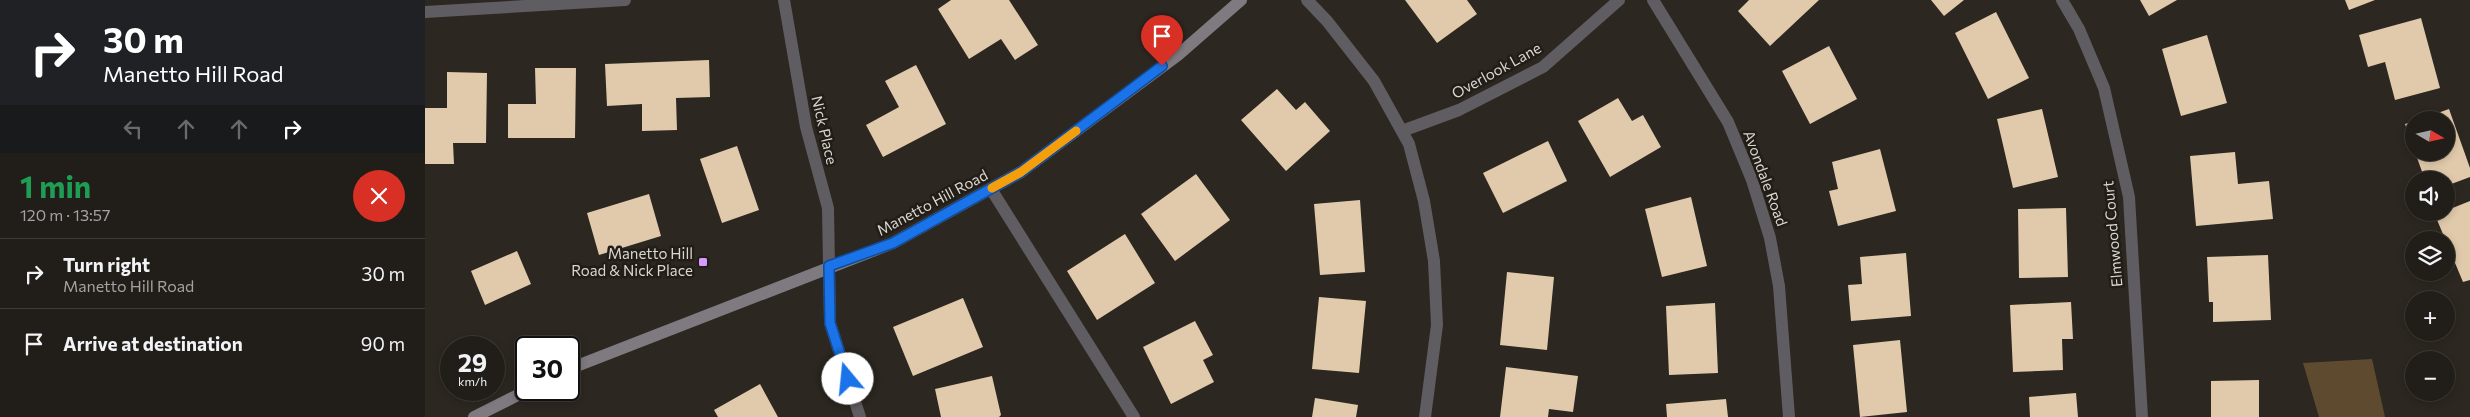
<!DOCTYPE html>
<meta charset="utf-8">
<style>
:root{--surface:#211d18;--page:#292621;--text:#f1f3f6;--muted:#a2a2a2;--line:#3e3b37}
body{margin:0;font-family:Commissioner,sans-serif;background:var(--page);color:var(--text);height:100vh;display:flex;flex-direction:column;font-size:19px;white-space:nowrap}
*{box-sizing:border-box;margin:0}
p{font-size:16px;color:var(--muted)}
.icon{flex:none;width:28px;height:28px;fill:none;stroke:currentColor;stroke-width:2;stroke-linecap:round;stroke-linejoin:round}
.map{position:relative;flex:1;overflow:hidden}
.side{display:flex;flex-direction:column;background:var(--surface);width:425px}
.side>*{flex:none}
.guide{background:#202124;color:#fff;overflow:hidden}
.needle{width:32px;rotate:99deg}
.buttons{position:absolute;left:1980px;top:111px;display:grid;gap:10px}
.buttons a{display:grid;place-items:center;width:50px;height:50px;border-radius:50%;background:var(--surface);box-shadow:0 2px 8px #0003,0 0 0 1px var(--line);font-size:25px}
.speed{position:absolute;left:15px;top:336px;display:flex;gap:10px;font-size:25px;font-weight:700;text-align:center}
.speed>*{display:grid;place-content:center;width:65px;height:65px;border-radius:50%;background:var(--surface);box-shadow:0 2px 8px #0003,0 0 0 1px var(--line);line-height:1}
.speed small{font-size:12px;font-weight:400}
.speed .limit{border:2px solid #111;border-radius:8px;background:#fff;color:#111}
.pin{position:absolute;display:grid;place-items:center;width:42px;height:42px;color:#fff;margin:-51px -21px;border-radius:50% 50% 50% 0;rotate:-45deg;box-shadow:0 0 5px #0007}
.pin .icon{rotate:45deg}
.me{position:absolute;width:55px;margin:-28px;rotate:343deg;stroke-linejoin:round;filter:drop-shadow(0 0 4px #0008)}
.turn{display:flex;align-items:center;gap:18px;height:105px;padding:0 20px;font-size:22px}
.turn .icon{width:65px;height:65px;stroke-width:2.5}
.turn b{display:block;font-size:35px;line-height:42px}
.lanes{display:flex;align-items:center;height:48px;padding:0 20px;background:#0003;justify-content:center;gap:25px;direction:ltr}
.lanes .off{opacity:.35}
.round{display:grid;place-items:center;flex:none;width:52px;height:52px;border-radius:26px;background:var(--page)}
.summary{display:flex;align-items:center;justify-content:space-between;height:85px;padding:0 20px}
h1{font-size:30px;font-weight:700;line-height:38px;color:#1e9e55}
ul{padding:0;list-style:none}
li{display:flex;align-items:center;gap:15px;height:70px;padding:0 20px;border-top:1px solid var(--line)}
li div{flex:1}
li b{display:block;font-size:19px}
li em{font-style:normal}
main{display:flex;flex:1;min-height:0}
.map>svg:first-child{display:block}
.forest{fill:#5e4b2f}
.building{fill:#e1caab}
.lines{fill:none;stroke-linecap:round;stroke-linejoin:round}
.lane{stroke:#5f5d61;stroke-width:12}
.street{stroke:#5f5d61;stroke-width:12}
.secondary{stroke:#7e7a80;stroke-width:12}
.route-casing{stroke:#114b97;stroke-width:12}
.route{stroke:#1a73e8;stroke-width:9}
.slow{stroke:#f59e0b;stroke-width:9}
.poi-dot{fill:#d59cfb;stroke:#221d17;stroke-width:2}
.labels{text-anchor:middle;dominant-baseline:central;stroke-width:5;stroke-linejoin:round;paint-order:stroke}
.street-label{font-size:15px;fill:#d9d5d1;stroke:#221d17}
.poi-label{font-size:15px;fill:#d9d5d1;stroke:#221d17;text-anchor:end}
</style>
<main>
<section class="side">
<div class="guide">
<div class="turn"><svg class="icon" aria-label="right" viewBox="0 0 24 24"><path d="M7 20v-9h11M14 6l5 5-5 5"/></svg><div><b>30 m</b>Manetto Hill Road</div></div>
<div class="lanes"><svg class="icon off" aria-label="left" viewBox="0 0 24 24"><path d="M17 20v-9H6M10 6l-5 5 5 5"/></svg><svg class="icon off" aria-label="ahead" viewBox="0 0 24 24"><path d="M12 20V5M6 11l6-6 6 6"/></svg><svg class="icon off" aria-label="ahead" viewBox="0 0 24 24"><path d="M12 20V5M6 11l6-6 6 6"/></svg><svg class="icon" aria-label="right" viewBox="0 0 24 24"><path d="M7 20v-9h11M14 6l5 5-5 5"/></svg></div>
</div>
<div class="summary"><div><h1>1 min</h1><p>120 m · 13:57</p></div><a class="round" style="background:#d93025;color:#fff"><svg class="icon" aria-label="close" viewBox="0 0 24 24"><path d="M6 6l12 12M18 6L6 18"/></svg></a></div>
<ul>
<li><svg class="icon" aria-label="right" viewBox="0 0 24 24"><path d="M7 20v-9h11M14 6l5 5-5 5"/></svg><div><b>Turn right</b><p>Manetto Hill Road</p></div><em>30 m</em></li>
<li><svg class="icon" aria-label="arrive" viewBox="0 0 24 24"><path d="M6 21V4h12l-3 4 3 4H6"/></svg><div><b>Arrive at destination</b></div><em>90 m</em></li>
</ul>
</section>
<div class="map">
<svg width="2045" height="417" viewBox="0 0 2045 417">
<rect width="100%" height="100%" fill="#2c2720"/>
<path class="forest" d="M 1947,359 L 1960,417 L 1894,417 L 1878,363 Z"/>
<path class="building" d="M 526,0 L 584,0 L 613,45 L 590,60 L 576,39 L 544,59 L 513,9 Z
M 980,0 L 1042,0 L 1052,14 L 1012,43 Z
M 1324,0 L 1394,0 L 1345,46 L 1313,11 Z
M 1506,0 L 1539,0 L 1519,16 Z
M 1715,0 L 1752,0 L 1724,16 Z
M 1920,0 L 1950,0 L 1924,10 Z
M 1571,12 L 1604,78 L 1563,99 L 1530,33 Z
M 1996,18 L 2015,88 L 1970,100 L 1960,62 L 1943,67 L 1934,35 Z
M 1782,35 L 1802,103 L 1756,116 L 1737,49 Z
M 1404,46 L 1432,99 L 1385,124 L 1357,71 Z
M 284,60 L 285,97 L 251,98 L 252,130 L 217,131 L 217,104 L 182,106 L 180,64 Z
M 491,65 L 521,124 L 458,157 L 441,125 L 474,107 L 460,81 Z
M 110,68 L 151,68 L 150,138 L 83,138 L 83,104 L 111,104 Z
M 22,72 L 62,73 L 61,143 L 28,143 L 29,164 L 0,164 L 0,108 L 22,108 Z
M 852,89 L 871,110 L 880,102 L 905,131 L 861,171 L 816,120 Z
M 1193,98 L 1207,121 L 1218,115 L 1236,147 L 1185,177 L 1153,121 Z
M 1617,109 L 1633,177 L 1588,188 L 1572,119 Z
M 2024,109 L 2045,168 L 2045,177 L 2021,186 L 2021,180 L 2000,180 L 1990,152 L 2021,152 L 2021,120 L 1993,120 Z
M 1989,121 L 1989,147 L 1988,147 L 1980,124 Z
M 1123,141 L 1142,181 L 1078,213 L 1058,173 Z
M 312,146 L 334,210 L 297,223 L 275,159 Z
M 1455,149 L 1471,211 L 1413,226 L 1404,191 L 1413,189 L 1407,162 Z
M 1810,152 L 1813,184 L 1844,181 L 1848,219 L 1771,226 L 1765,156 Z
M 771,174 L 805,220 L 750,261 L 716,214 Z
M 224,194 L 236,236 L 174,255 L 162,213 Z
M 1266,197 L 1282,266 L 1237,277 L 1220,209 Z
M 935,200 L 940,272 L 895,275 L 889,204 Z
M 2045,201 L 2045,280 L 2038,282 L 2010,215 Z
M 1641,208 L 1643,277 L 1594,278 L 1593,209 Z
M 700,234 L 730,283 L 672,320 L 642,271 Z
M 92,251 L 106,284 L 60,305 L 46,271 Z
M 1481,253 L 1486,316 L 1426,321 L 1423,285 L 1437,284 L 1435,257 Z
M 1843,255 L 1846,320 L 1788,322 L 1788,302 L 1784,302 L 1782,257 Z
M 1082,272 L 1129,277 L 1122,350 L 1075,345 Z
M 894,297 L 941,301 L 934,373 L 887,369 Z
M 538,298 L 558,347 L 488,376 L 468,327 Z
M 1646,302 L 1648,339 L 1637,339 L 1638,370 L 1588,372 L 1585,305 Z
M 1290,303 L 1293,373 L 1244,375 L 1241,306 Z
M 770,321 L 788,355 L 778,360 L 789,382 L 746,404 L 718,347 Z
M 1475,340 L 1482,412 L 1435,417 L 1428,345 Z
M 1081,367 L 1153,376 L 1148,412 L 1124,409 L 1123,417 L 1075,417 Z
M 567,376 L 576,415 L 574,417 L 516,417 L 510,389 Z
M 1834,380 L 1834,417 L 1786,417 L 1786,381 Z
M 335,384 L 353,417 L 293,417 L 289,410 Z
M 1651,393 L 1653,417 L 1605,417 L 1604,397 Z
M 890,398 L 933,405 L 931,417 L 887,417 Z
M 1301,399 L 1303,417 L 1242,417 L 1241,404 Z"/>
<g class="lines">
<path class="lane" d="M 566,189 L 709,417"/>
<path class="street" d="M 359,0 L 381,127 L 403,208 L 405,323 L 435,417
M 882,0 L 902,21 L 949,81 L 984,144 L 999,201 L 1009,261 L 1012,325 L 1000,417
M 1228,0 L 1303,122 L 1327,180 L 1345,238 L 1354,286 L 1364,417
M 1637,0 L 1654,29 L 1679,88 L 1704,197 L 1717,417
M 0,12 L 200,0
M 977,131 L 1034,110 L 1118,67 L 1194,0"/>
<path class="secondary" d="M 144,369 L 468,243 L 596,172 L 753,55 L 816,0
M 49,417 L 103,390"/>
</g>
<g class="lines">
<g class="route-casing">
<path id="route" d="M 423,379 L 405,323 L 404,266 L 468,243 L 596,172 L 737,66"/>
</g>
<use href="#route" class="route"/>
<path class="slow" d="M 567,188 L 596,172 L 651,131"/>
</g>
<rect class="poi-dot" x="273" y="257" width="10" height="10" rx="2.5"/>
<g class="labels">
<g class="street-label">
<text transform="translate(1071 70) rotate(-29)">Overlook Lane</text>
<text transform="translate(400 130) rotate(77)">Nick Place</text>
<text transform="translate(1341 178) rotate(70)">Avondale Road</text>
<text transform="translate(507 202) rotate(-28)">Manetto Hill Road</text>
<text transform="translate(1687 234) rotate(-95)">Elmwood Court</text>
</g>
<g class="poi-label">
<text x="268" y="253">Manetto Hill<tspan x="268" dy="17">Road &amp; Nick Place</tspan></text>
</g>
</g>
</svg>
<div class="buttons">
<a><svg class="needle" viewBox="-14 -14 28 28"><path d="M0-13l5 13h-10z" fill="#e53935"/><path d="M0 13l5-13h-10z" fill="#a2a2a2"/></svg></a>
<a><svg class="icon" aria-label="sound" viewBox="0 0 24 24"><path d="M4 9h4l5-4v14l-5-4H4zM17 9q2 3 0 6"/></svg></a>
<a><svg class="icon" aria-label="layers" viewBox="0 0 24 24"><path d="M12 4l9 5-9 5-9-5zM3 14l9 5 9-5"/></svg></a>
<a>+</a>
<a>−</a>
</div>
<div class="speed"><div>29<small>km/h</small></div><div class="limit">30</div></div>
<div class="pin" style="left:737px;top:66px;background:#d93025"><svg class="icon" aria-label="arrive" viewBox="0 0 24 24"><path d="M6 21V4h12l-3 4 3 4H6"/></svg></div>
<svg class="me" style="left:423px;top:379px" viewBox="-20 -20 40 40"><circle r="19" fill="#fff"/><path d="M0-13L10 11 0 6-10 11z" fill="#1a73e8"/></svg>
</div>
</main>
